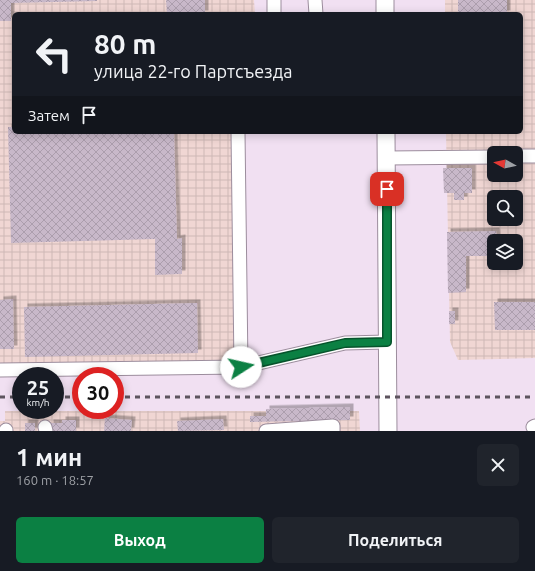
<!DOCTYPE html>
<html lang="ru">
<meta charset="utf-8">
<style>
:root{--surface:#171b24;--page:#20242c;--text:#f1f3f6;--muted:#9ea1a6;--accent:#0b8043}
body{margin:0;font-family:Ubuntu,sans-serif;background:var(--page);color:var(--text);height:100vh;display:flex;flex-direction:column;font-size:15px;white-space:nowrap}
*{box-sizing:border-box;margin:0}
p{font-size:13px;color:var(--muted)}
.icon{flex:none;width:22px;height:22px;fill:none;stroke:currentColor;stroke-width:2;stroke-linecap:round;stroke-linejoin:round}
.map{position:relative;height:431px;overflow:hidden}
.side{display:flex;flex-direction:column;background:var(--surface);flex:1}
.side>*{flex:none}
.banner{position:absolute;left:12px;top:12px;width:511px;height:122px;border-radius:6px;box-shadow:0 2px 10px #0003;background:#171b24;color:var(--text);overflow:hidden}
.needle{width:26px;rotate:278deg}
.tools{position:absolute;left:487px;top:146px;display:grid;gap:8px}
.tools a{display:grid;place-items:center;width:36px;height:36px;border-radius:6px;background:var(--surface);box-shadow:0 2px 10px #0003;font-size:20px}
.speed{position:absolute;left:12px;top:367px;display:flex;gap:8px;font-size:20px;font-weight:700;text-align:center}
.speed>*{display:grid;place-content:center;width:52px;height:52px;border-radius:50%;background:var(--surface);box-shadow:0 2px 10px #0003;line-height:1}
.speed small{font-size:10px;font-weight:400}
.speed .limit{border:6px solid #d22;background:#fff;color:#111}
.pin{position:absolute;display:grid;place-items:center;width:34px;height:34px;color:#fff;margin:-17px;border-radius:8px;box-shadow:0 2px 6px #0006}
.me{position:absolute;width:44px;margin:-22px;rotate:80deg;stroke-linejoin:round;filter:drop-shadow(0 0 3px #0008)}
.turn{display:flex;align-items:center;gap:14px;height:84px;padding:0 16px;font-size:18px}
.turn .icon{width:52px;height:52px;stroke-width:2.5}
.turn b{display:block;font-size:28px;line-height:34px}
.then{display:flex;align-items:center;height:38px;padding:0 16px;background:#0003;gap:8px;font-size:15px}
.round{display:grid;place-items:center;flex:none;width:42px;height:42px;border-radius:6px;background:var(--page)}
.head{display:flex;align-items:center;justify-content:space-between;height:68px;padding:0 16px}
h1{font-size:24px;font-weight:700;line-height:30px}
.button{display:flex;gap:8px;margin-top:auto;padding:8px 16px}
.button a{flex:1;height:46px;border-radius:6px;background:var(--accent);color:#fff;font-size:16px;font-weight:700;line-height:46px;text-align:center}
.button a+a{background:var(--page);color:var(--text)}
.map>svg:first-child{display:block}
.industrial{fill:url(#industrial-grid);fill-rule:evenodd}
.building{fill:url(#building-cross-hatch);filter:url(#shadow)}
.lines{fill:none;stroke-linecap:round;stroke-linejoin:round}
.minor-casing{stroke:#9c8d9d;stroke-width:15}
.major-casing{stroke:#9c8d9d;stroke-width:19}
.minor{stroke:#fff;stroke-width:13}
.major{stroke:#fff;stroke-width:17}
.rail{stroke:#5d545e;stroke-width:3;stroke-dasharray:5 5;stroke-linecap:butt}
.route-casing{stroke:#07532c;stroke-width:10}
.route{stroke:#0b8043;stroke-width:7}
</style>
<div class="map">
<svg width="535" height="431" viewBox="0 0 535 431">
<defs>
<pattern id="industrial-grid" width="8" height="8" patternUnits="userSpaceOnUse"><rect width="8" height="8" fill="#f0d6d3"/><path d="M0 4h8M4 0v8" fill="none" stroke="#ceb8b6"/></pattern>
<pattern id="building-cross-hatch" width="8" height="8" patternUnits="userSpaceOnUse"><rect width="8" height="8" fill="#c8b8c9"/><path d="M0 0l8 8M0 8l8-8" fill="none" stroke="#ac9ead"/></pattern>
<filter id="shadow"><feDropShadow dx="3.5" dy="-3.5" stdDeviation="0" flood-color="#0004"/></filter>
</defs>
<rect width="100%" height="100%" fill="#f1e0f2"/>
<path class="industrial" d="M 0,0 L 254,0 L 255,14 L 14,14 L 14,132 L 238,132 L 241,367 L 0,369 Z
M 445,0 L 535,0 L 535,358 L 458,360 L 450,342 L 446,132 L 521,132 L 521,14 L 445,14 ZM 494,153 L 516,153 L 516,175 L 494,175 ZM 494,197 L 516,197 L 516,219 L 494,219 ZM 494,241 L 516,241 L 516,263 L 494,263 Z
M 5,411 L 359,411 L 360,431 L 0,431 L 0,421 L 5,421 Z"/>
<path class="building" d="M 0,0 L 97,0 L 97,1 L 11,3 L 11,21 L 0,21 Z
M 166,0 L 205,0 L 205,14 L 167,14 Z
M 458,0 L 507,0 L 507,14 L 458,14 Z
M 8,127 L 14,127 L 14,132 L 174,132 L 177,239 L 182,238 L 182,274 L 155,275 L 155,239 L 11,243 Z
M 443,168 L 472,168 L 472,193 L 464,193 L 464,200 L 454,200 L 454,193 L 444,193 Z
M 496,231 L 497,241 L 494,241 L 494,256 L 466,256 L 466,292 L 448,293 L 447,232 Z
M 13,299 L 14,349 L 0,349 L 0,300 Z
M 494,302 L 535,302 L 535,330 L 495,330 Z
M 197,303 L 198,353 L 25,357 L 24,307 Z
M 449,311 L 455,311 L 455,324 L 449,324 Z
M 350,407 L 350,420 L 250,422 L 250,416 L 266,416 L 266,409 Z
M 105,418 L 132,420 L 131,431 L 104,431 Z
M 223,419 L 224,430 L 178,431 L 177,421 Z
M 62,420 L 76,420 L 76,431 L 50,431 L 50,423 L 62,423 Z
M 25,423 L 35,423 L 35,431 L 25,431 Z"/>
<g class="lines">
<g class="minor-casing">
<path id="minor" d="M 274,0 L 274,14
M 315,0 L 316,14
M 238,132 L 241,367
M 516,156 L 535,156
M 387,158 L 494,157
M 0,370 L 241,367 L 345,343 L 387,342
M 45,427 L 46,431
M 533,427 L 535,426
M 6,430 L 6,431
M 266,431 L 333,426 L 333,431"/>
</g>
<g class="major-casing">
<path id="major" d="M 385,0 L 385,14
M 386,132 L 388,431"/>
</g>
<use href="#minor" class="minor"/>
<use href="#major" class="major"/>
<path class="rail" d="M 0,397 L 21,397
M 55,397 L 81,397
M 115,397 L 535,397"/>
</g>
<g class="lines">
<g class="route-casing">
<path id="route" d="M 241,367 L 345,343 L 387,342 L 387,189"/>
</g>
<use href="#route" class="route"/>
</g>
</svg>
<div class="tools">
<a><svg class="needle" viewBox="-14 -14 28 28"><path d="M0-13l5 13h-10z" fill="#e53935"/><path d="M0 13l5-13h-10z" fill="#9ea1a6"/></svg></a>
<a><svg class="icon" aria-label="search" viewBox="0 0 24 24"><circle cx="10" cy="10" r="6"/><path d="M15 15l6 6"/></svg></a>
<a><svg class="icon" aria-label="layers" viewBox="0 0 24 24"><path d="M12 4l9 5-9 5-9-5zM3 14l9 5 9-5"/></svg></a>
</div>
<div class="speed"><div>25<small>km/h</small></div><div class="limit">30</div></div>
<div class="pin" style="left:387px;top:189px;background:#d93025"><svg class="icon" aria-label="arrive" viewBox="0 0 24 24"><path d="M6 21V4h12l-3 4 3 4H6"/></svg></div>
<svg class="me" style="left:241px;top:367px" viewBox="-20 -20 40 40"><circle r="19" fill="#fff"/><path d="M0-13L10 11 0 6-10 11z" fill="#0b8043"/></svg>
<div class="banner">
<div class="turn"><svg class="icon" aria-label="left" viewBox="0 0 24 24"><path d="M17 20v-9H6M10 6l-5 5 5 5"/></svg><div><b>80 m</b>улица 22-го Партсъезда</div></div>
<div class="then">Затем<svg class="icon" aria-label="arrive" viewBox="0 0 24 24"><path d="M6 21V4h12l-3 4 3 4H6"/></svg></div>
</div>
</div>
<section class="side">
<div class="head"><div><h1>1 мин</h1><p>160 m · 18:57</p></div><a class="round"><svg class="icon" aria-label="close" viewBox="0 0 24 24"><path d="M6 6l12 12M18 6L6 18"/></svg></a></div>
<div class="button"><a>Выход</a><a>Поделиться</a></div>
</section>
